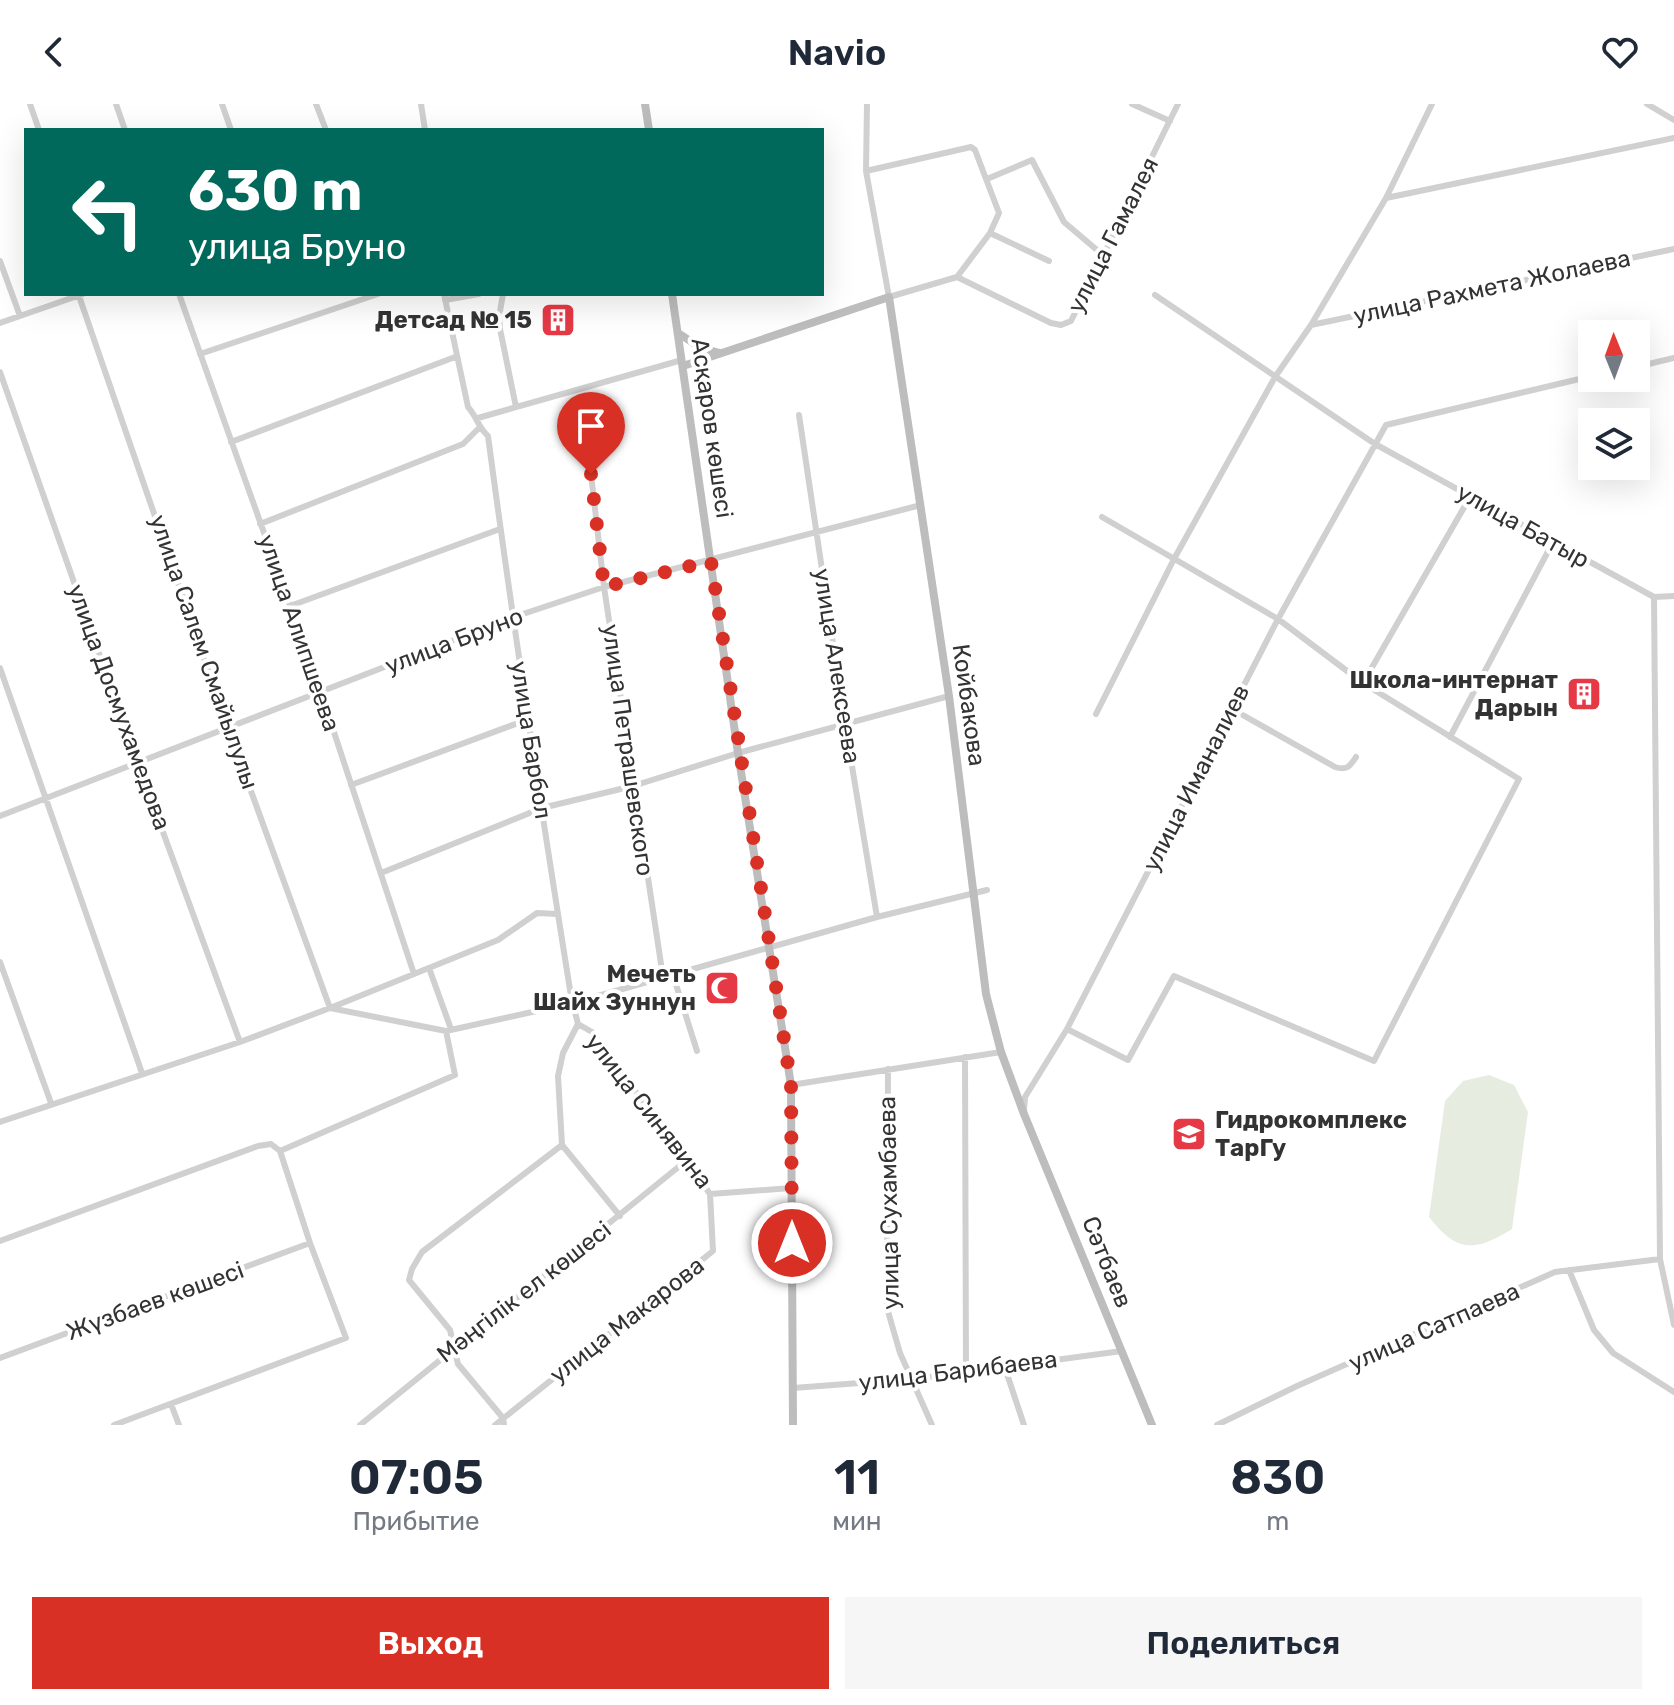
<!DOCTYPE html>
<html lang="ru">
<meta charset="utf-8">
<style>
:root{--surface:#fff;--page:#f6f6f7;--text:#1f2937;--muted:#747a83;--accent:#d93025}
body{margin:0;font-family:Rubik,sans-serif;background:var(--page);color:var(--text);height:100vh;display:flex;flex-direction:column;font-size:30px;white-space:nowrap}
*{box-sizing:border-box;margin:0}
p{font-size:26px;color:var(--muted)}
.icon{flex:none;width:44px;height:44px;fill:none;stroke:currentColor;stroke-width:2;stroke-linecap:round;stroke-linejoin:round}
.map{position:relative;height:1321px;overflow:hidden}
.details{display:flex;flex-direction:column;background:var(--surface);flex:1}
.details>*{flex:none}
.banner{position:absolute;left:24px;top:24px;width:800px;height:168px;border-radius:0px;box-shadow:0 8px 32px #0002;background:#00695c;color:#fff;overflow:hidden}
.needle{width:52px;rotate:359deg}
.fabs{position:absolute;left:1578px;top:216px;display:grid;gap:16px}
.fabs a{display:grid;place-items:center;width:72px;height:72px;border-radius:0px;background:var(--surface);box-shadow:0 8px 32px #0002;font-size:40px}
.pin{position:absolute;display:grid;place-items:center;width:68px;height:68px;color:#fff;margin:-82px -34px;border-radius:50% 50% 50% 0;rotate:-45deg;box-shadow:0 0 8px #0007}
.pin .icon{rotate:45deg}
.me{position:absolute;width:88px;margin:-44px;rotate:0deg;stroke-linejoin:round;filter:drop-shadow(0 0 6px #0008)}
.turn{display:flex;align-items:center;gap:28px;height:168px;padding:0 32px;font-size:36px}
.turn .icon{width:104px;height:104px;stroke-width:2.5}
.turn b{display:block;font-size:56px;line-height:68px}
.eta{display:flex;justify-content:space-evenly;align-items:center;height:136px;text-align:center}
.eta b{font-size:48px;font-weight:600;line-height:56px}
.cta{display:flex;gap:16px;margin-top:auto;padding:16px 32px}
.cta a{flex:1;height:92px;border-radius:0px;background:var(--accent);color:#fff;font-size:32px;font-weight:600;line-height:92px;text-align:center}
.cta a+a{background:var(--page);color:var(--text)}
header{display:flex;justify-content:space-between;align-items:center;height:104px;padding:0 32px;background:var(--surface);font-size:36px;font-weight:600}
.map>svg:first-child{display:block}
.garden{fill:#e6ecdf}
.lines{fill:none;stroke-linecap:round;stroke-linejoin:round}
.street{stroke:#d0d0d0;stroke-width:6}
.secondary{stroke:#bdbdbd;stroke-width:8}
.route{stroke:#d93025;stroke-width:14;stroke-dasharray:0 25.2}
.labels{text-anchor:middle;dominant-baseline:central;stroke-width:8;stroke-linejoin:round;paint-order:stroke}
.street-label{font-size:24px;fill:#333;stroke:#fff}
.poi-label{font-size:24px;font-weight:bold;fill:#333;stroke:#fff;text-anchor:end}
</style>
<header><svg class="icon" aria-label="back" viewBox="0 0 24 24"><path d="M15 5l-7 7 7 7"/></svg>Navio<svg class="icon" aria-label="heart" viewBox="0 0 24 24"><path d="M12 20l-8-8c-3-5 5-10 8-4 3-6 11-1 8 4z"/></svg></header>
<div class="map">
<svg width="1674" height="1321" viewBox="0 0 1674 1321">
<rect width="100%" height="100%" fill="#fff"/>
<path class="garden" d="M 1489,971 L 1514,981 L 1528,1008 L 1512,1125 C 1475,1148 1457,1149 1429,1113 L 1445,997 L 1463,977 Z"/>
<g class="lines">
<path class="street" d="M 30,0 L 39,26
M 116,0 L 125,26
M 222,0 L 231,26
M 316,0 L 326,26
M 421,0 L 425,26
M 867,0 L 866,67 L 889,193 L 957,173 L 1051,219 L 1061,221 L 1071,217 L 1178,0
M 1132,0 L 1170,17
M 1647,0 L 1674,16
M 866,67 L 971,43 L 975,46 L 999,109 L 990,129 L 957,173
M 987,75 L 1032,56 L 1064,118 L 1104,152
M 1386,94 L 1674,34
M 990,129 L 1049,157
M 0,157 L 20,212
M 179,190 L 321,589 L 414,870
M 444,190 L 468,303 C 477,313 478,323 488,332 C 513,519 541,705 571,892 L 578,920 L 592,928 L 710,1090 L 791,1084
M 503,190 L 499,213 L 500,225 L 516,303
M 1155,191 L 1375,340 L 1654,493 L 1674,492
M 79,192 L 228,624 L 330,904 L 446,927 L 573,899 L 877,813 L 987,786
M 445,196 L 479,190
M 0,219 L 83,190
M 1311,221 L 1674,145
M 200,250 L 378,190
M 1636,263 L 1674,254
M 0,268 L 138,660 L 240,938
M 799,311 L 845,620 L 877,813
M 478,314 L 682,256
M 231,338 L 455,253
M 591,370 L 604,483 L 663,873
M 260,420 L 463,340 L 479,324
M 1654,493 L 1660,1155 L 1674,1221
M 290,502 L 500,425
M 0,564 L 142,969
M 1363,579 L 1470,393
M 1232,605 L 1335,663 C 1347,667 1350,662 1356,653
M 1096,610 L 1174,455 L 1275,273 L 1311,221 L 1386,94 L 1432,0
M 1450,633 L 1553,438
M 351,681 L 529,615
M 0,712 L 511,514 L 604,483 L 921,401
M 381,769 L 542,704 L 633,682 L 738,649 L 949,592
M 0,858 L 51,999
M 429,864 L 451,925
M 673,871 L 697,947
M 578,920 L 563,949 L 558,972 L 562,1041 L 620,1112
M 1067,925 L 1128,956 L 1174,872 L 1374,957 L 1519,675 L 1363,579 L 1278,515 L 1102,413
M 965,953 L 966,1268
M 888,965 L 887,1204 L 900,1249 L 932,1321
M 791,981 L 1001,948
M 1024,1006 L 1025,993 L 1067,925 L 1278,515 L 1386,321 L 1592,272
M 0,1018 L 240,938 L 330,904 L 498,836 L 537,809 L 557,810
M 0,1137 L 258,1042 L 271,1040 L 280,1047
M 1569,1166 L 1594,1226 L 1613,1249 L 1674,1288
M 0,1254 L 310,1139
M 1005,1264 L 1024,1321
M 793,1284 L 913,1275 L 1122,1247
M 171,1300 L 179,1321
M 114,1321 L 346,1234 L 310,1139 L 280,1047 L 455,971 L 446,927
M 360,1321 L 687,1056
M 495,1321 L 713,1147 L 710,1090
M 504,1321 L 503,1314 L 458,1260 L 450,1226 L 409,1176 L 412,1165 L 422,1148 L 562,1041
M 1217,1321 L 1297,1282 L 1555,1168 L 1660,1155"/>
<path class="secondary" d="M 645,0 L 649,26
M 672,190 L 738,649 L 791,981 L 793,1321
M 678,229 L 701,244 L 720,249
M 683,262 L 889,193 L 949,592 L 986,890 L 1001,948 L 1024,1010 L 1152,1321"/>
</g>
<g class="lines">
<path class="route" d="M 591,370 L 604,483 L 711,457 L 791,981 L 792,1139"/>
</g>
<defs>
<g id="building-square" transform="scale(1.8)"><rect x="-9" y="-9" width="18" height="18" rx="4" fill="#e63946" stroke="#fff"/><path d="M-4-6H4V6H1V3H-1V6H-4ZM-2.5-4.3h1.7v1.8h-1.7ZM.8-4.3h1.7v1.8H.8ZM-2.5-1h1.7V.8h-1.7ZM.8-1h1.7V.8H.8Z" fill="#fff"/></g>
<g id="mosque-square" transform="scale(1.8)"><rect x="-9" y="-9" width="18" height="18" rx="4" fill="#e63946" stroke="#fff"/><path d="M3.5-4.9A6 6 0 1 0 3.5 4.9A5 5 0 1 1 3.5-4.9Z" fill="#fff"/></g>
<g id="university-square" transform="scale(1.8)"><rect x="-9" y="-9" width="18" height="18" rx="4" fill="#e63946" stroke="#fff"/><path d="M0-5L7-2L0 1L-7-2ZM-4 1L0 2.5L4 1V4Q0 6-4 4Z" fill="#fff"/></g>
</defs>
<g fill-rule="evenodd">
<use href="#building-square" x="558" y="216"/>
<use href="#building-square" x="1584" y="590"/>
<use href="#mosque-square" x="722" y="884"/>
<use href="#university-square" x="1189" y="1030"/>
</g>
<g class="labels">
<g class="street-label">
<text transform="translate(1113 131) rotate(-63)">улица Гамалея</text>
<text transform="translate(1492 183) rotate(-12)">улица Рахмета Жолаева</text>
<text transform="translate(712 324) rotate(82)">Асқаров көшесі</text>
<text transform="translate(1523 422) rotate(29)">улица Батыр</text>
<text transform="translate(299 529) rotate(71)">улица Алипшеева</text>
<text transform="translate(454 537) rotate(-21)">улица Бруно</text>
<text transform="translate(204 548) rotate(71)">улица Салем Смайылулы</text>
<text transform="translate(837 562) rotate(81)">улица Алексеева</text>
<text transform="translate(969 601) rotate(82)">Койбакова</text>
<text transform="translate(119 603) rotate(70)">улица Досмухамедова</text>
<text transform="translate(531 636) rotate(81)">улица Барбол</text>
<text transform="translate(628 646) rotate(82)">улица Петрашевского</text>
<text transform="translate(1196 674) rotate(-63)">улица Иманалиев</text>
<text transform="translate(649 1007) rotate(52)">улица Синявина</text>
<text transform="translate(889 1099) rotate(-91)">улица Сухамбаева</text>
<text transform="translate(1107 1158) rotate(68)">Сәтбаев</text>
<text transform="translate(524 1188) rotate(-38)">Мәңгілік ел көшесі</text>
<text transform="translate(155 1197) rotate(-20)">Жүзбаев көшесі</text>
<text transform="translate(627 1216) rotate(-38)">улица Макарова</text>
<text transform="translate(1434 1223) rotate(-24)">улица Сатпаева</text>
<text transform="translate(958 1267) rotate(-7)">улица Барибаева</text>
</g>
<g class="poi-label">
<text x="532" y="216">Детсад № 15</text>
<text x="1558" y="576">Школа-интернат<tspan x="1558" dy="28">Дарын</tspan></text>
<text x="696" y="870">Мечеть<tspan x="696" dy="28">Шайх Зуннун</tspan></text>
<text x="1215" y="1016" text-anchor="start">Гидрокомплекс<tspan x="1215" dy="28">ТарГу</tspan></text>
</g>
</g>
</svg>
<div class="fabs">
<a><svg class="needle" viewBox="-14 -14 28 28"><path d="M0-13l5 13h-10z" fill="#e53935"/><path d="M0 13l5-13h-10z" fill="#747a83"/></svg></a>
<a><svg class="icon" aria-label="layers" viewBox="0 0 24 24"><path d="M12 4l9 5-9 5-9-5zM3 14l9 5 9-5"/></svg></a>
</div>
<div class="pin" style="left:591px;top:370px;background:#d93025"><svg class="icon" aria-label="arrive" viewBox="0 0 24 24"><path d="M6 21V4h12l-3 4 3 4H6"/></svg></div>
<svg class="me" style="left:792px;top:1139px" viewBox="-20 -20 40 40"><circle r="17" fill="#d93025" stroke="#fff" stroke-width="3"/><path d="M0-11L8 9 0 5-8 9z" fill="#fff"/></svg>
<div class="banner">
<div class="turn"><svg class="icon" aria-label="left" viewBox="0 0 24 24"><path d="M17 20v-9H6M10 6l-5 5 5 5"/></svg><div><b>630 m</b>улица Бруно</div></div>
</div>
</div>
<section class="details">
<div class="eta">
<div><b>07:05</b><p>Прибытие</p></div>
<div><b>11</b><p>мин</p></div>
<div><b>830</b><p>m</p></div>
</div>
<div class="cta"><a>Выход</a><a>Поделиться</a></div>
</section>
